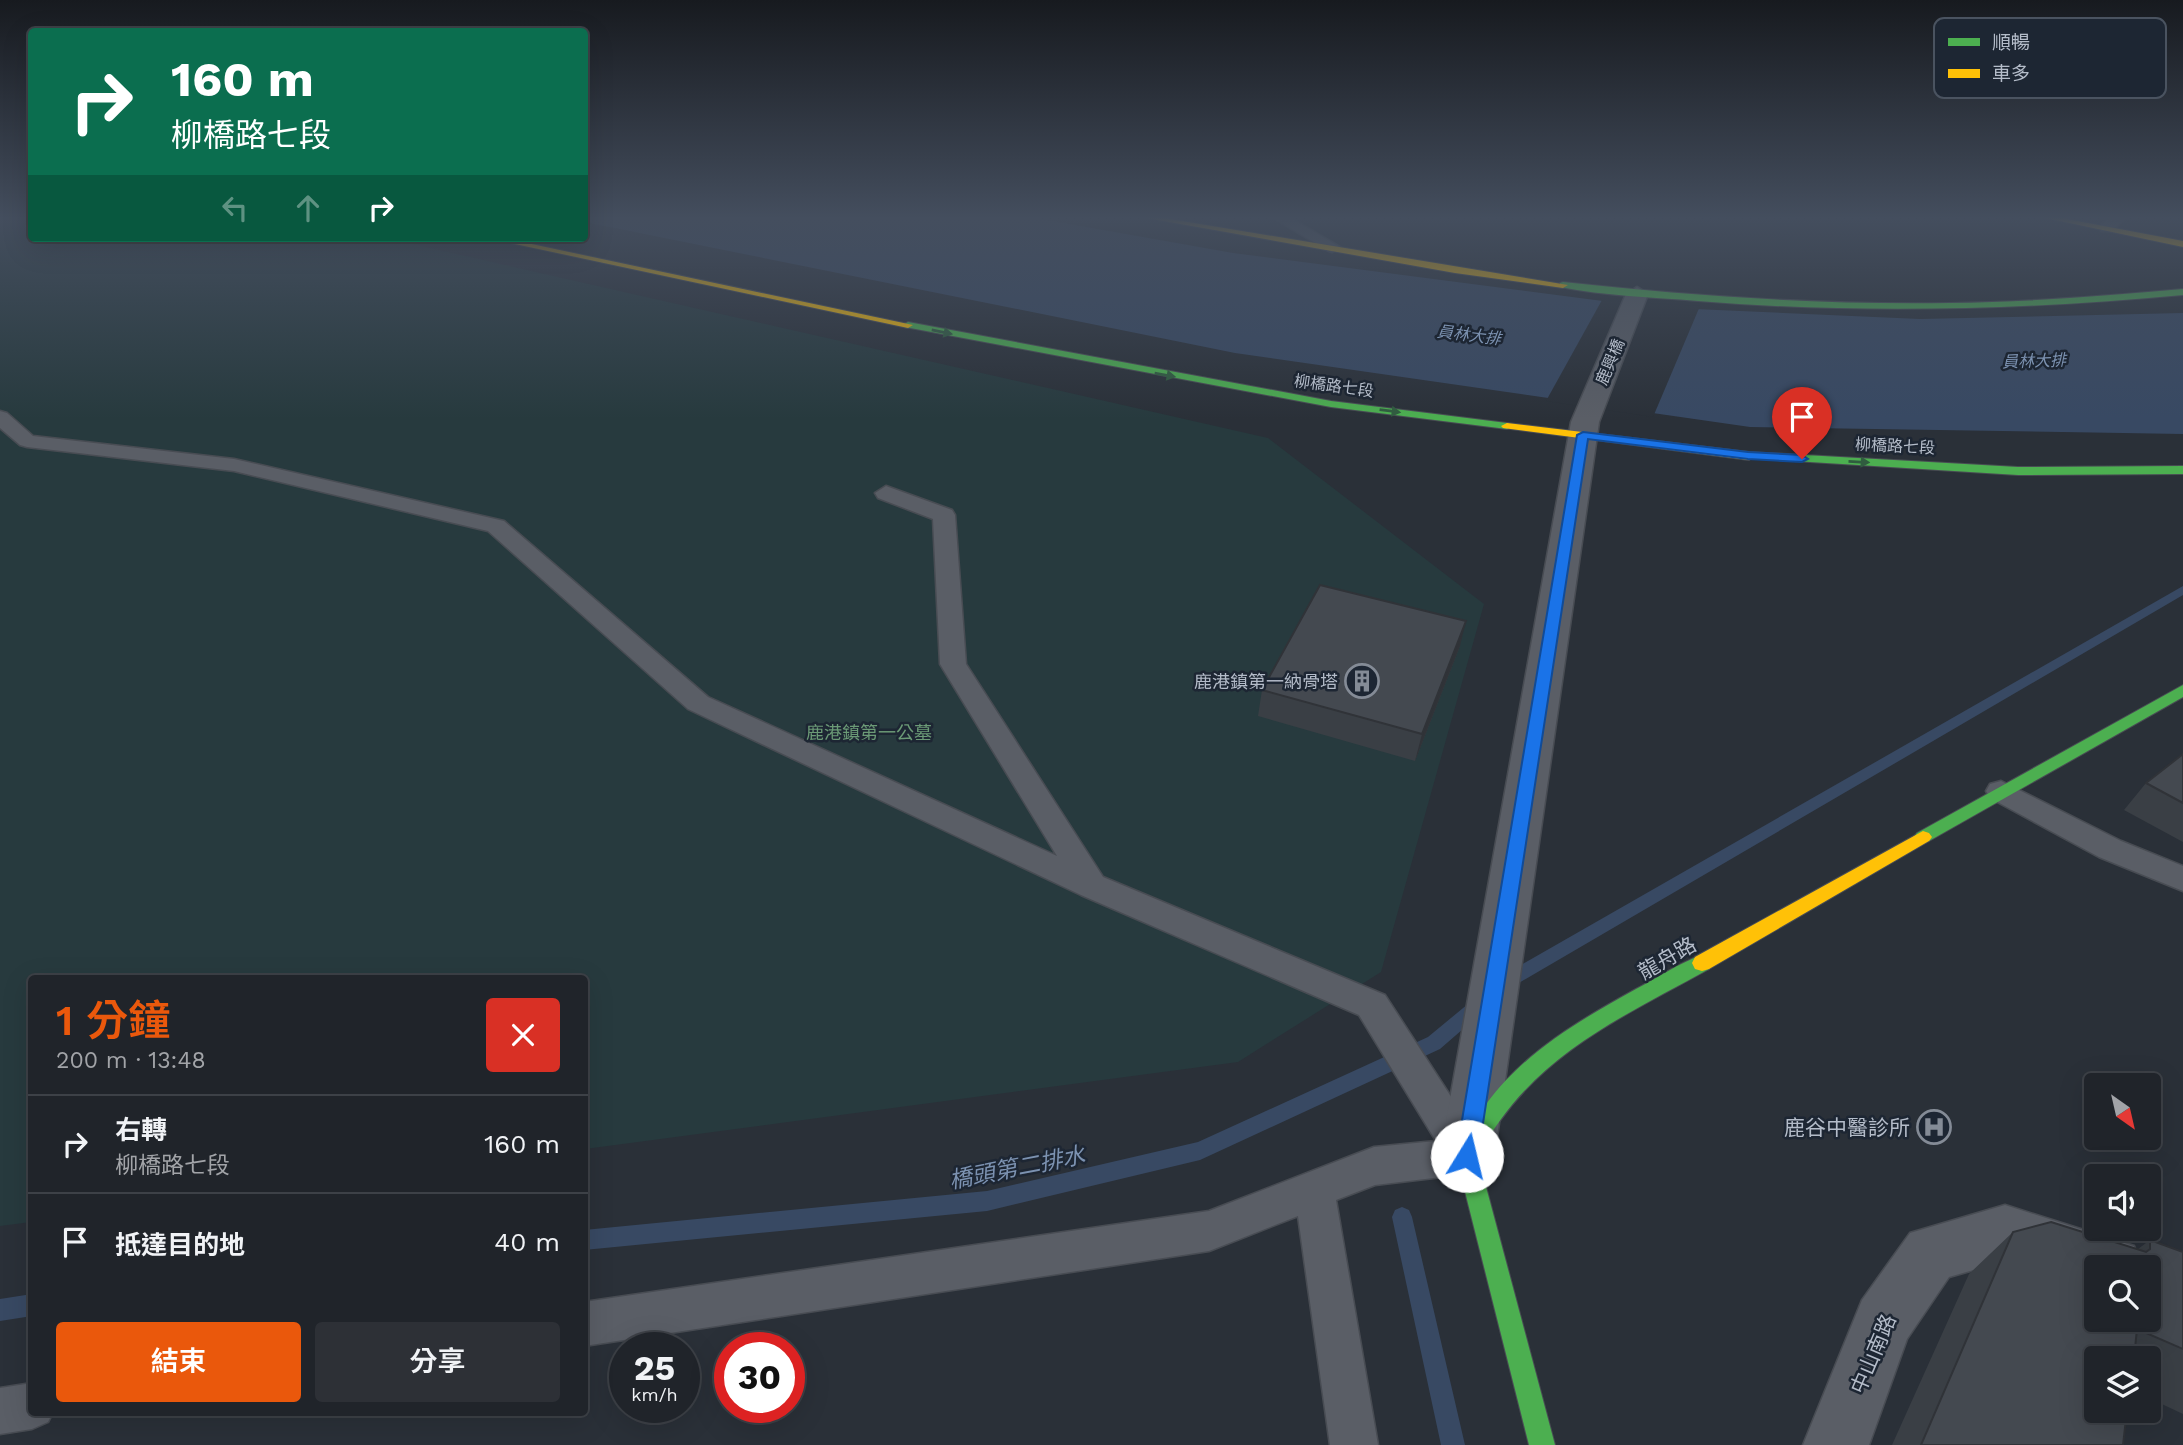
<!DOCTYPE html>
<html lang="zh-TW">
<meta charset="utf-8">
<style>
:root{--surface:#20242a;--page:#2d3036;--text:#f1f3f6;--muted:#a2a4a8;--line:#3d4147;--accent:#ea580c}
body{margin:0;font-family:"Work Sans","Noto Sans TC",sans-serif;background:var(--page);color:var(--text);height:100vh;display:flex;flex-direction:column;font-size:26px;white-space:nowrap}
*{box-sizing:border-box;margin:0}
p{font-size:23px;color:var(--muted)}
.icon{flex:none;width:38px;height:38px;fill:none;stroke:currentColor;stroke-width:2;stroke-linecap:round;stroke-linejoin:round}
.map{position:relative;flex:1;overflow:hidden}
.side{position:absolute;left:28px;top:975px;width:560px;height:441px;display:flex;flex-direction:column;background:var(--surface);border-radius:7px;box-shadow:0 7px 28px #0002,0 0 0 2px var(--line)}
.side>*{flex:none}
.guide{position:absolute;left:28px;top:28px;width:560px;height:214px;border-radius:7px;box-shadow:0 7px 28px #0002,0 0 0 2px var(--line);background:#0b6e4f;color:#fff;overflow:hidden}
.needle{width:46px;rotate:146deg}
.tools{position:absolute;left:2084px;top:1073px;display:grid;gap:14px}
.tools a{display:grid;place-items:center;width:77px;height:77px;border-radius:7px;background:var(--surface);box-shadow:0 7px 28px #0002,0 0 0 2px var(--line);font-size:35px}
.speed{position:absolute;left:609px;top:1332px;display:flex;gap:14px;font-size:35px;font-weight:700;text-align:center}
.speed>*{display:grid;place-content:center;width:91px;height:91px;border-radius:50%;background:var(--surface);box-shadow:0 7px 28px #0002,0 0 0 2px var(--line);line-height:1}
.speed small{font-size:18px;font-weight:400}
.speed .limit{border:10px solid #d22;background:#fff;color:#111}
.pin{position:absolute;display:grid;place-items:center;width:60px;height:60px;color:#fff;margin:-72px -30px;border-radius:50% 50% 50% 0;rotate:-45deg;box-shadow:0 0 7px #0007}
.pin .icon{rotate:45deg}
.me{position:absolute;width:77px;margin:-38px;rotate:9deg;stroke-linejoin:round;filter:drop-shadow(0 0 5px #0008)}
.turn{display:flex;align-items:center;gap:24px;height:147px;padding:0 28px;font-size:32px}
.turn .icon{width:91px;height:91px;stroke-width:2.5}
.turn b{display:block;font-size:49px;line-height:60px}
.lanes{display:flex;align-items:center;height:66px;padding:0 28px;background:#0003;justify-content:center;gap:35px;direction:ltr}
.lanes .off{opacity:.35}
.round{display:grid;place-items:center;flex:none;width:74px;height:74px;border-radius:7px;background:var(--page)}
.summary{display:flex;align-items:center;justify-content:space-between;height:119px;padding:0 28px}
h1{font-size:42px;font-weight:600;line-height:52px;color:var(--accent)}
.cta{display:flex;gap:14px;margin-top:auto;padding:14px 28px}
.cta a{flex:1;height:80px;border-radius:7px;background:var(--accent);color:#fff;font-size:28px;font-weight:600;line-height:80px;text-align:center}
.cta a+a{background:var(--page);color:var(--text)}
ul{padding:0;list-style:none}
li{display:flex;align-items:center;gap:21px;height:98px;padding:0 28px;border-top:2px solid var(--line)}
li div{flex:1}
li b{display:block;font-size:26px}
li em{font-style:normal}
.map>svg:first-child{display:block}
.green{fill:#273a3e}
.water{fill:#384963}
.pier{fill:#2a3038}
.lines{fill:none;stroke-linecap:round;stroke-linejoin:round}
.stream{fill:#384963;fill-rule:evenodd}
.lane-casing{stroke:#484c53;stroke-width:3}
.street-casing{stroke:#484c53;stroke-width:3}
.fast-casing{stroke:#484c53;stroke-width:2}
.slow-casing{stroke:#484c53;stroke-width:2}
.lane{fill:#5a5e66;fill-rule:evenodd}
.street{fill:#5a5e66;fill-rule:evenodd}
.fast{fill:#4caf50;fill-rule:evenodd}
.slow{fill:#ffc107;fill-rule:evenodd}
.wall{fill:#3a3f45}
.shaded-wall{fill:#303338}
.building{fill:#444950;stroke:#303338;stroke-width:2;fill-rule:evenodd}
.oneway{fill:#305d3f}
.route{fill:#1a73e8;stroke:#114b97;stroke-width:2}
.labels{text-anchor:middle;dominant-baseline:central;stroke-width:5;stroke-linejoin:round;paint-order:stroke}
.far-water-label{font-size:16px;font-style:italic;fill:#7c92b1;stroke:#1d2633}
.far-street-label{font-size:16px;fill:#b4bcc9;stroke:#1d2633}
.poi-label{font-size:18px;fill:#b4bcc9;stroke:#1d2633;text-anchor:end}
.park-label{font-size:18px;fill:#6b9a76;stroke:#1d2633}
.near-street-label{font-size:21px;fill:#b4bcc9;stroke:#1d2633}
.near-poi-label{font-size:21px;fill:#b4bcc9;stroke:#1d2633;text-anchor:end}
.near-water-label{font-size:23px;font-style:italic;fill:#7c92b1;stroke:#1d2633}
.key{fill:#1d2633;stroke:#4a5360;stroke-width:2}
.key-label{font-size:19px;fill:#b4bcc9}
</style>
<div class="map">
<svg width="2183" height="1445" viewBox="0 0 2183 1445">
<rect width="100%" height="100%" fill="#2a3038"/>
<path class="green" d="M 0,217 L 31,217 L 32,238 L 386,238 L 1268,438 L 1484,604 L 1381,972 L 1238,1062 L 585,1149 L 584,978 L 32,978 L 31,1222 L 0,1226 Z"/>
<path class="water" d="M 584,217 L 1030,217 L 1233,253 L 1649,307 L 1920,319 L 2183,313 L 2183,434 L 1750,427 L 1235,353 L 585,222 Z"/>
<path class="pier" d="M 1602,300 L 1700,306 L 1653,417 L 1546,401 Z"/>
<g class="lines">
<path class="stream" d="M 2183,586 L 2183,595 L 1512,987 L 1506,989 L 1500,987 L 1497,982 L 1500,977 Z
M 1480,997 L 1486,999 L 1489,1004 L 1486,1009 L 1440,1049 L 1200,1160 L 987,1211 L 584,1250 L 584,1230 L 987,1191 L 1198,1142 L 1428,1037 L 1474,999 Z
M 1402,1207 L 1409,1210 L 1412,1217 L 1465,1445 L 1441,1445 L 1392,1217 L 1395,1210 Z
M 32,1294 L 32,1316 L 0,1321 L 0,1299 Z"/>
<g class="lane-casing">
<path id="lane" d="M 1272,217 L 1289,217 L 1340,247 L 1332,252 L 1327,250 Z
M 2111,217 L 2127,217 L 2111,231 L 2101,231 L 2101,225 Z
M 0,411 L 7,413 L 33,436 L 234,459 L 504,521 L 708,697 L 1057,856 L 940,664 L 933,519 L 878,498 L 875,493 L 886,486 L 952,510 L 955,515 L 966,664 L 1103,877 L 1385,995 L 1481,1143 L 1487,1156 L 1481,1169 L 1467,1174 L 1375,1185 L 1336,1200 L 1378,1445 L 1330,1445 L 1298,1216 L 1209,1251 L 584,1346 L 584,1302 L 1209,1211 L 1374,1147 L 1436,1141 L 1359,1015 L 1081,895 L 688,709 L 488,531 L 234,471 L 27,447 L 20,445 L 0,428 Z
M 2001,781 L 2121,841 L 2183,866 L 2183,891 L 2099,857 L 1990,798 L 1986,791 L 1990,784 Z
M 32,1383 L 32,1412 L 53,1412 L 48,1422 L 32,1429 L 0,1434 L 0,1388 Z"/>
</g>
<g class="street-casing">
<path id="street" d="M 1637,287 L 1648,294 L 1599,422 L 1496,1144 L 1488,1162 L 1469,1169 L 1450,1162 L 1442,1144 L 1571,422 L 1626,294 Z
M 2005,1205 L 2134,1246 L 2142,1267 L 2096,1267 L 2096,1291 L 2005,1261 L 1949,1277 L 1907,1339 L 1869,1445 L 1803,1445 L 1862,1300 L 1910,1233 Z"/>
</g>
<g class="fast-casing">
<path id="fast" d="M 1563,282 C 1692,296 1820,305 1950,303 C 2028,302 2105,296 2183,289 L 2183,295 C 2021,310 1860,314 1698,301 C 1652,297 1605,296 1560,287 L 1560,283 Z
M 908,322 L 1331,401 L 1507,423 L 1513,426 L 1507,429 L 1331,407 L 905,327 L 903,325 Z
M 1749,452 L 2018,467 L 2183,466 L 2183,474 L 2018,475 L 1745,458 L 1743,456 Z
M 2183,685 L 2183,697 L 1929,841 L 1917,841 L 1914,837 L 1917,833 Z
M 1702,955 L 1709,957 L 1712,963 L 1709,969 C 1617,1020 1528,1058 1478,1157 L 1555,1445 L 1529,1445 L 1456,1156 C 1493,1072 1558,1032 1636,989 C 1657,978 1679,963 1702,955 Z"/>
</g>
<g class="slow-casing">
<path id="slow" d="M 1141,217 L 1158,217 L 1568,285 L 1563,288 L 1455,273 Z
M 2041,217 L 2056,217 L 2183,241 L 2183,247 Z
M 487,238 L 503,238 L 913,325 L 908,328 Z
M 1507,423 L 1749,452 L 1755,456 L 1749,460 L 1503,428 L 1501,426 Z
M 1923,831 L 1929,833 L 1932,837 L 1929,841 L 1709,969 L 1702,971 L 1695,969 L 1692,963 L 1695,957 Z"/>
</g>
<use href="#lane" class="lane"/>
<use href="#street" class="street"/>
<use href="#fast" class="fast"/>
<use href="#slow" class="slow"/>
</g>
<path class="wall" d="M 1460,646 L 1415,761 L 1258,716 L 1262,690 Z
M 2183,754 L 2183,842 L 2124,810 L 2146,783 Z
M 2013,1232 L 2138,1249 L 2150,1240 L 2183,1252 L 2183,1414 L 2149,1398 L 2149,1358 L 2096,1358 L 2123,1445 L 1892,1445 L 1969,1274 Z"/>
<path class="shaded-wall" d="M 1466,621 L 1460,646 L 1415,761 L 1422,734 Z"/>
<path class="building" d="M 1320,585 L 1466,621 L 1422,734 L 1262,690 Z
M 2183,754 L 2183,803 L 2146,783 Z
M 2051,1222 L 2146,1252 L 2150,1249 L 2150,1240 L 2183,1252 L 2183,1349 L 2137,1329 L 2134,1358 L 2096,1358 L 2096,1410 L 2127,1410 L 2123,1445 L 1921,1445 L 2013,1232 ZM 2096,1267 L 2149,1267 L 2149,1320 L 2096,1320 Z"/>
<defs><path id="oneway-solid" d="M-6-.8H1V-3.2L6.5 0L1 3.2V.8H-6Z" transform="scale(1.75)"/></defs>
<g class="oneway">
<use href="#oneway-solid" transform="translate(942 332) rotate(12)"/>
<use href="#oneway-solid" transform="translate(1165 375) rotate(10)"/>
<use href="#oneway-solid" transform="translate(1390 411) rotate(7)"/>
<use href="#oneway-solid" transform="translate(1859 462) rotate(3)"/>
</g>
<linearGradient id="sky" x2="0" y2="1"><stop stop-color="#171a1f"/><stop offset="0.52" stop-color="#444e5e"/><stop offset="1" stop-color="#444e5e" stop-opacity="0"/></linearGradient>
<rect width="2183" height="419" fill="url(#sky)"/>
<path class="route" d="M 1583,432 L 1748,452 L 1802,455 L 1808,459 L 1802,462 L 1748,459 L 1588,439 L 1478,1156 L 1475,1164 L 1467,1167 L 1459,1164 L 1456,1156 L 1577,435 Z"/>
<defs>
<g id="building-ring" transform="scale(1.75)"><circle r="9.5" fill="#1d2633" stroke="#848b96" stroke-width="1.5"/><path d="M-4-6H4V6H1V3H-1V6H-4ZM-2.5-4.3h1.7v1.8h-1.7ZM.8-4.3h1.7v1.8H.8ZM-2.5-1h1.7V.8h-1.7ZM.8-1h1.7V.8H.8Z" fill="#848b96"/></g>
<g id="hospital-ring" transform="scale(1.75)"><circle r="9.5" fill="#1d2633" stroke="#848b96" stroke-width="1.5"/><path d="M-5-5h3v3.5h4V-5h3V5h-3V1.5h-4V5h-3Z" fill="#848b96"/></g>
</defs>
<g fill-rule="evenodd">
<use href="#building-ring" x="1362" y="681"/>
<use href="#hospital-ring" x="1934" y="1127"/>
</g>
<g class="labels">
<g class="far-water-label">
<text transform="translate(1469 335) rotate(7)">員林大排</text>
<text transform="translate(2034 361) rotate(-2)">員林大排</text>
</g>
<g class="far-street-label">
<text transform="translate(1610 362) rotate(-67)">鹿興橋</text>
<text transform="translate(1334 386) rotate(8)">柳橋路七段</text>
<text transform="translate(1895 446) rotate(3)">柳橋路七段</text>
</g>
<g class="poi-label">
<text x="1338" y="681">鹿港鎮第一納骨塔</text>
</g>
<g class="park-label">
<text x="869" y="732">鹿港鎮第一公墓</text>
</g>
<g class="near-street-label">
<text transform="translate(1667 958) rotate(-30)">龍舟路</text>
<text transform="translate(1873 1354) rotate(-67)">中山南路</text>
</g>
<g class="near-poi-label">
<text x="1910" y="1127">鹿谷中醫診所</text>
</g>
<g class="near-water-label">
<text transform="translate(1017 1168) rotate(-11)">橋頭第二排水</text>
</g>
</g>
<rect x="1934" y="18" width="232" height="80" rx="10" class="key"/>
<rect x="1948" y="38" width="32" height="8" fill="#4caf50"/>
<rect x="1948" y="69" width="32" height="9" fill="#ffc107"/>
<g class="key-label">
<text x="1992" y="49">順暢</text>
<text x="1992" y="80">車多</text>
</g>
</svg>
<div class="tools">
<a><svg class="needle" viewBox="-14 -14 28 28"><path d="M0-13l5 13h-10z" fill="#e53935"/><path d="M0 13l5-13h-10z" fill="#a2a4a8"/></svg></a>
<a><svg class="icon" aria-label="sound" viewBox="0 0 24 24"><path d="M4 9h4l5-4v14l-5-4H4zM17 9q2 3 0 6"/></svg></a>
<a><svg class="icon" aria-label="search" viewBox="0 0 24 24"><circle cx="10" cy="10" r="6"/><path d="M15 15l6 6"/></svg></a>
<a><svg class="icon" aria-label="layers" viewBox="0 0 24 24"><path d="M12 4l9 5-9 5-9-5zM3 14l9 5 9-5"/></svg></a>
</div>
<div class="speed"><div>25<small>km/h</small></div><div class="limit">30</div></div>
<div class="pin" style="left:1802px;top:459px;background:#d93025"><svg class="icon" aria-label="arrive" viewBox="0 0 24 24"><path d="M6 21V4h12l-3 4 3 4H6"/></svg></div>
<svg class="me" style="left:1467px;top:1156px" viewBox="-20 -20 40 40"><circle r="19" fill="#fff"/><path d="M0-13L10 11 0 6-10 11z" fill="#1a73e8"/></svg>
<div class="guide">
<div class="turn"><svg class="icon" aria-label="right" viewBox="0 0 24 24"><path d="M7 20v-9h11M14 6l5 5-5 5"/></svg><div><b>160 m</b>柳橋路七段</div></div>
<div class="lanes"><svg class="icon off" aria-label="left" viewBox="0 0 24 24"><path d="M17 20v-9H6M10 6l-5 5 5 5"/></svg><svg class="icon off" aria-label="ahead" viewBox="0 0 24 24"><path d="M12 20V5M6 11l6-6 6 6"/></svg><svg class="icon" aria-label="right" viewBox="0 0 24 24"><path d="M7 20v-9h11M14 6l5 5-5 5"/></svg></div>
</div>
<section class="side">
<div class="summary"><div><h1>1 分鐘</h1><p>200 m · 13:48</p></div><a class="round" style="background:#d93025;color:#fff"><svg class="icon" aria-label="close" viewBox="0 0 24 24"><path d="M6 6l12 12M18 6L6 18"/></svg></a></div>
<ul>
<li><svg class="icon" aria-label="right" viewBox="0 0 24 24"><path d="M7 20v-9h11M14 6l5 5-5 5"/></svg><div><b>右轉</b><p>柳橋路七段</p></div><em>160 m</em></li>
<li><svg class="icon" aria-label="arrive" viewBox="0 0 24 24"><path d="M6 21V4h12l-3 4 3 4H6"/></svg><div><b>抵達目的地</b></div><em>40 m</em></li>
</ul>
<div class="cta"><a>結束</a><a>分享</a></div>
</section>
</div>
